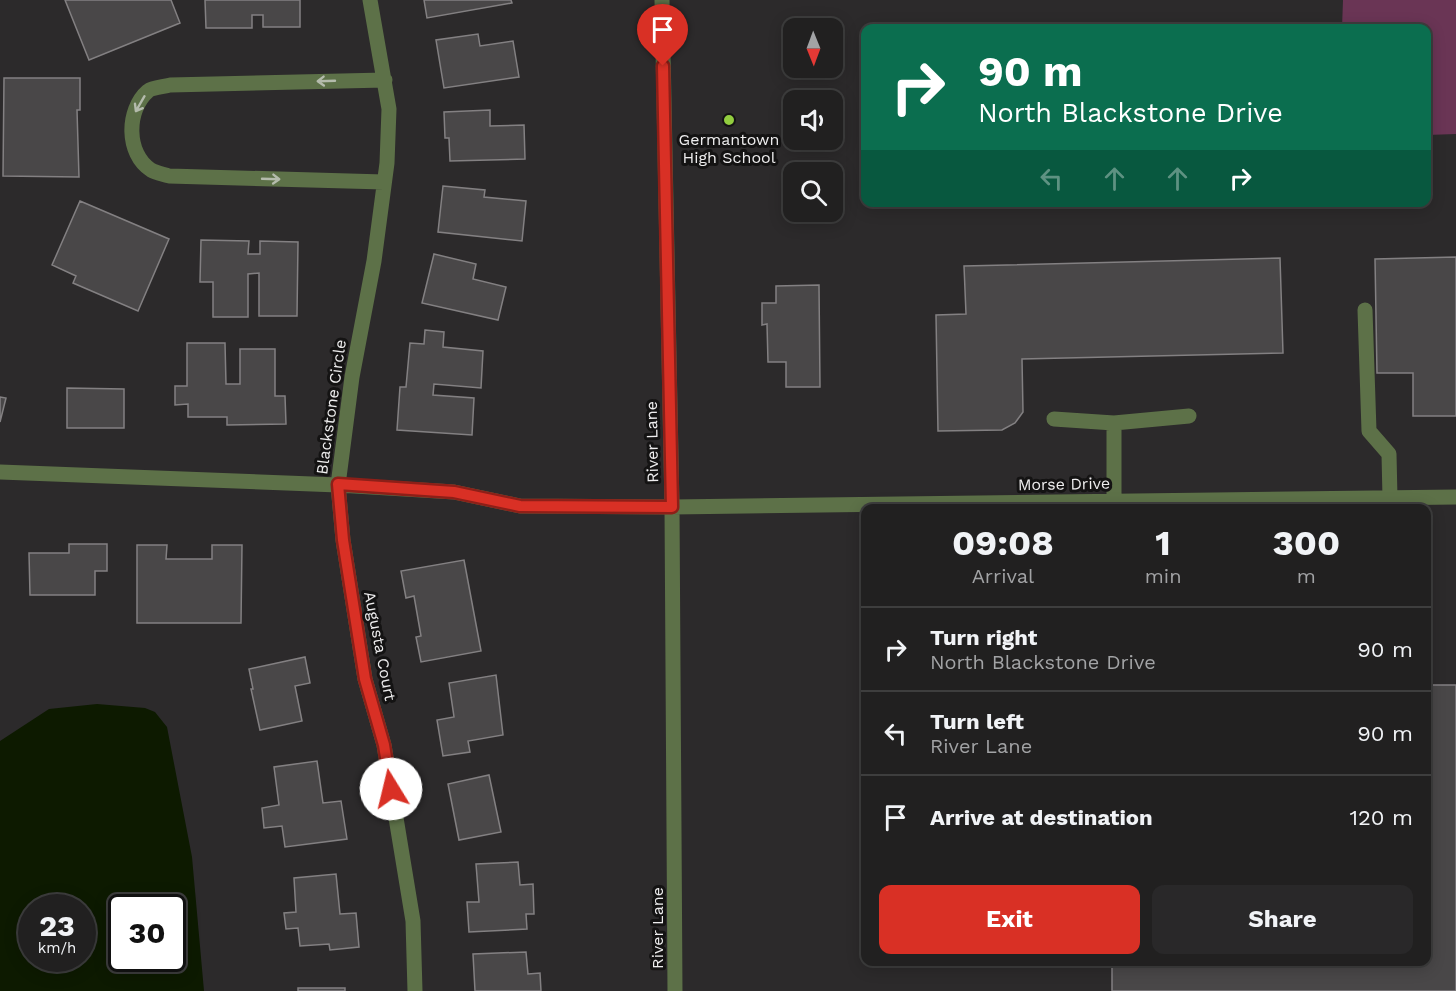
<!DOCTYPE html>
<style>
:root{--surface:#212020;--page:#292829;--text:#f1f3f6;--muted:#a2a3a5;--line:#3e3e3e;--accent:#d93025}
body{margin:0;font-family:"Work Sans",sans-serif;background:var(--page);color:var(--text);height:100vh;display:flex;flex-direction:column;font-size:22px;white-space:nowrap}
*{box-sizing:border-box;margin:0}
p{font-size:20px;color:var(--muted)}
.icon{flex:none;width:33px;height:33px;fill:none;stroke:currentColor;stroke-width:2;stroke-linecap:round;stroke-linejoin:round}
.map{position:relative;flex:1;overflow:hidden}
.details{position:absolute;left:861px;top:504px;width:570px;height:462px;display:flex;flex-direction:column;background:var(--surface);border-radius:12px;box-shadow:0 3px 15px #0003,0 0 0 2px var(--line)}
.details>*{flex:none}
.banner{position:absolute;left:861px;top:24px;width:570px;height:183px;border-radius:12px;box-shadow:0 3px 15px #0003,0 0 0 2px var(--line);background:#0b6e4f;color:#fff;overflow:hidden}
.needle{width:39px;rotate:179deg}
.controls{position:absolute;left:783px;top:18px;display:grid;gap:12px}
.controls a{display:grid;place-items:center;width:60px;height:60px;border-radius:12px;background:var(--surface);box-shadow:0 3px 15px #0003,0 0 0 2px var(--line);font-size:30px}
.speed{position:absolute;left:18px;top:894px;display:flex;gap:12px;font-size:30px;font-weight:700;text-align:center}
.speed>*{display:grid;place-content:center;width:78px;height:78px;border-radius:50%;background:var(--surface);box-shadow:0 3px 15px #0003,0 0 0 2px var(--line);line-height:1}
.speed small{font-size:15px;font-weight:400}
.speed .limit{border:3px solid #111;border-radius:9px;background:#fff;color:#111}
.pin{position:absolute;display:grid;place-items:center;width:51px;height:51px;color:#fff;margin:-62px -26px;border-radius:50% 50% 50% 0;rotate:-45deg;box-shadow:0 0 6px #0007}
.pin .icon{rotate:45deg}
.me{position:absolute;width:66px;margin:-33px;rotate:351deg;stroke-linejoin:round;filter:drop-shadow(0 0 4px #0008)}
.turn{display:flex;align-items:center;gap:21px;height:126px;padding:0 18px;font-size:27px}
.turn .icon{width:78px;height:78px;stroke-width:2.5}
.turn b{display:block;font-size:42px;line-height:51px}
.lanes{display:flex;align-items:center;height:57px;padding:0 18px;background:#0003;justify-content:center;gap:30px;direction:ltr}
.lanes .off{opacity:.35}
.eta{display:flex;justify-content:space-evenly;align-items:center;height:102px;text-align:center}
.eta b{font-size:36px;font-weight:700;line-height:42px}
.button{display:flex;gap:12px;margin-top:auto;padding:12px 18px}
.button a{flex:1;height:69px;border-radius:12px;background:var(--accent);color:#fff;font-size:24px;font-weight:700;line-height:69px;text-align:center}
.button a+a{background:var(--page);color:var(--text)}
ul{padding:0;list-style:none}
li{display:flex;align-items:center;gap:18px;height:84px;padding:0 18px;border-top:2px solid var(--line)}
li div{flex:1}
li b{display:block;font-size:22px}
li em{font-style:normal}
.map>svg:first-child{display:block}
.green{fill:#6a3555}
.water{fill:#0d1a00;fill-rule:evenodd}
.building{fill:#494748;stroke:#838082;stroke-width:1.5}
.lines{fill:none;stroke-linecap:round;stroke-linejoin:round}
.minor{stroke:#5d7148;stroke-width:15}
.oneway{stroke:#b4bbac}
.route-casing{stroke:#8d1f18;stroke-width:15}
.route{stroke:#d93025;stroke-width:10}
.poi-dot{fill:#92cd3f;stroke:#141313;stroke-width:2}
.labels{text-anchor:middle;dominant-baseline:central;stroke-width:6;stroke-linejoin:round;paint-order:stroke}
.poi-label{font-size:16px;fill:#eeedee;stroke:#141313}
.street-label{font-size:16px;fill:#eeedee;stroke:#141313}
</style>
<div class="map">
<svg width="1456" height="991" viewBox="0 0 1456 991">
<rect width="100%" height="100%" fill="#2c2a2b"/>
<path class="green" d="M 1343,0 L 1456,0 L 1456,134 L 1427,135 L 1426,28 L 1342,28 Z"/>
<path class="water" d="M 97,704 L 145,708 L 155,712 L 167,727 L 192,857 L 204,991 L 0,991 L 0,741 L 49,709 ZM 32,908 L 82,908 L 82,958 L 32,958 ZM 122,908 L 172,908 L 172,958 L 122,958 Z"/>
<path class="building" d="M 65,0 L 171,0 L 180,23 L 89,60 Z
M 205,0 L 300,0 L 300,27 L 263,27 L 263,15 L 252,15 L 252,28 L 206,28 Z
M 424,0 L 511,0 L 512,3 L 427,18 Z
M 478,34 L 480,46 L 513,41 L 519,77 L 444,88 L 436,40 Z
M 4,78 L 80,78 L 80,110 L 77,110 L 79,177 L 3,176 Z
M 490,110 L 490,126 L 524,125 L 525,159 L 450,161 L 449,138 L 445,138 L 444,112 Z
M 443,186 L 485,190 L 484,197 L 526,201 L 522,241 L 438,232 Z
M 80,201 L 169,239 L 138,311 L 73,283 L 76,276 L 52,265 Z
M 201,240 L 249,241 L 248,254 L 260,254 L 260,241 L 298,242 L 297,316 L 259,316 L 259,273 L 248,274 L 248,317 L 213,317 L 213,282 L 200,282 Z
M 434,254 L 476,264 L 473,279 L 506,287 L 498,320 L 422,303 Z
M 1456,257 L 1456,416 L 1413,416 L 1413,373 L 1377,373 L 1375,259 Z
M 1280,258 L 1283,353 L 1022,359 L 1023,412 L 1015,423 L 1002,430 L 938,431 L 936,315 L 966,314 L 964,266 Z
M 819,285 L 820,387 L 786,387 L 786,362 L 768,362 L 767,324 L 762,325 L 762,303 L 776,303 L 776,286 Z
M 425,330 L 444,332 L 443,347 L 483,351 L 481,388 L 434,384 L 433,395 L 474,398 L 472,435 L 397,430 L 400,387 L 406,387 L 410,343 L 424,344 Z
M 187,343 L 225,343 L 226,384 L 240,384 L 240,349 L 275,349 L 275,396 L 285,396 L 286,424 L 227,425 L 227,417 L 188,417 L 188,404 L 175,405 L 175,386 L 187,386 Z
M 67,388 L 124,389 L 124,428 L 67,428 Z
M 0,397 L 6,398 L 0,422 Z
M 69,544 L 107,544 L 107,571 L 95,571 L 95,595 L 30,595 L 29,553 L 69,553 Z
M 137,545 L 167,545 L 166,559 L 212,559 L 212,545 L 242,545 L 241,623 L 137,623 Z
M 464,560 L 481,651 L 421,662 L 416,637 L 421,636 L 414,596 L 406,598 L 401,571 Z
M 305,657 L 310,683 L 295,686 L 302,721 L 260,730 L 251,689 L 253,689 L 249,669 Z
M 496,675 L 503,735 L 468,741 L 470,752 L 443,756 L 437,720 L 454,717 L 449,683 Z
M 1426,685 L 1456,685 L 1456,991 L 1112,991 L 1112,962 L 1426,962 Z
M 317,761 L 323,803 L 341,801 L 347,839 L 285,847 L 282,826 L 264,828 L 262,808 L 279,805 L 274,767 Z
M 489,775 L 501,832 L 459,840 L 448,784 Z
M 518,862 L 520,885 L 533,884 L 534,914 L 526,914 L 527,929 L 469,932 L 467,902 L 479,902 L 476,864 Z
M 336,874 L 340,914 L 356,913 L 359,947 L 330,950 L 329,944 L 300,946 L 298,928 L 286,929 L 284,913 L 296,912 L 294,878 Z
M 526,952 L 528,974 L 540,973 L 541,991 L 475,991 L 473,954 Z
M 298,988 L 345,988 L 345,991 L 298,991 Z"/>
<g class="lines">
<path class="minor" d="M 370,0 L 389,109 L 387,163 L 374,261 L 352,377 L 338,485 L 343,540 L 365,679 L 384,745 L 413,921 L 415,991
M 662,0 L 672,507 L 675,991
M 384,182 L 169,176 C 163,174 156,173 151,170 C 126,154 126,110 148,91 C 153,87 164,87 170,85 L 385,80
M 1365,310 L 1369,431 L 1389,454 L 1390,498
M 1054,419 L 1114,423
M 0,472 L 338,485 L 454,492 L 520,506 L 672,507 L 1456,497
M 1114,501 L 1114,423 L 1189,416"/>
</g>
<defs><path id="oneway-shaft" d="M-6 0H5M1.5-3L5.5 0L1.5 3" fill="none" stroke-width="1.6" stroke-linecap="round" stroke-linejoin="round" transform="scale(1.5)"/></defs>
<g class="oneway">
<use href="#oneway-shaft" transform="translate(326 81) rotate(178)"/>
<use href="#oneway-shaft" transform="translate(140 104) rotate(120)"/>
<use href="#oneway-shaft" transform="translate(271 179) rotate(2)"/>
</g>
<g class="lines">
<g class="route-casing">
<path id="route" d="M 391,789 L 384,745 L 365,679 L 343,540 L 338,484 L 454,492 L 520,506 L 672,507 L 663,66"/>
</g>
<use href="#route" class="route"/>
</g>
<circle class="poi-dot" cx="729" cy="120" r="6"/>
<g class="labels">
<g class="poi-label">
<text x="729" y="139">Germantown<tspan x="729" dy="18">High School</tspan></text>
</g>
<g class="street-label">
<text transform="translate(331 407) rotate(-82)">Blackstone Circle</text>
<text transform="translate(652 442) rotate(-91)">River Lane</text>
<text transform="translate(1064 484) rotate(-1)">Morse Drive</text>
<text transform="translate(380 646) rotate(79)">Augusta Court</text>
<text transform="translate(657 928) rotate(-90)">River Lane</text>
</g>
</g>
</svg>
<div class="controls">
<a><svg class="needle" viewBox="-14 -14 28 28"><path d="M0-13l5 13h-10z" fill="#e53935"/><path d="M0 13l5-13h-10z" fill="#a2a3a5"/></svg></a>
<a><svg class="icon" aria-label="sound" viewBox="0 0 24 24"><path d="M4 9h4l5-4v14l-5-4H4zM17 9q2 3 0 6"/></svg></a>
<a><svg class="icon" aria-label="search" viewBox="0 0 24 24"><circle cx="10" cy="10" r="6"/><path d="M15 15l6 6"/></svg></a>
</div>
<div class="speed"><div>23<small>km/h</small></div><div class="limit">30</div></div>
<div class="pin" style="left:663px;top:66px;background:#d93025"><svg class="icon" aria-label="arrive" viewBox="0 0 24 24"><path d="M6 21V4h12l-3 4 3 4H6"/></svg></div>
<svg class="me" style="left:391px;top:789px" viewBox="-20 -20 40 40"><circle r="19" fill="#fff"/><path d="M0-13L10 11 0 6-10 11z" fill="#d93025"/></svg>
<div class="banner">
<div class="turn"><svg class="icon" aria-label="right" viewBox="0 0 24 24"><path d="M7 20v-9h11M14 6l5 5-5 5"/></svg><div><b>90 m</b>North Blackstone Drive</div></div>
<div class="lanes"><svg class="icon off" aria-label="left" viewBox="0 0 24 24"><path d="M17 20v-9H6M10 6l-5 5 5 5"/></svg><svg class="icon off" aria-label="ahead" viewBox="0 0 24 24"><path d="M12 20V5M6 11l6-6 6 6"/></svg><svg class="icon off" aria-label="ahead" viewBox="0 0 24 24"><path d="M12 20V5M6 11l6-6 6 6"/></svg><svg class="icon" aria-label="right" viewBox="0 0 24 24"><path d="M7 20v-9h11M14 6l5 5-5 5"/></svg></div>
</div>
<section class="details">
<div class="eta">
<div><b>09:08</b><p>Arrival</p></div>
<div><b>1</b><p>min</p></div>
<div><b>300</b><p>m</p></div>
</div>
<ul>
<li><svg class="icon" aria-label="right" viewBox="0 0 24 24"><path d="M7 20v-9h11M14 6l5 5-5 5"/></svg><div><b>Turn right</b><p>North Blackstone Drive</p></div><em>90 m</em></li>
<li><svg class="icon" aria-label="left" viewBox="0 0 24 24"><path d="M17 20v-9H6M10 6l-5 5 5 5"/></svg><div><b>Turn left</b><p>River Lane</p></div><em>90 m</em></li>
<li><svg class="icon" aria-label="arrive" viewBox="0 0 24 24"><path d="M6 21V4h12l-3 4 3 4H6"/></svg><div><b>Arrive at destination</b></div><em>120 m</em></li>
</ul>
<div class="button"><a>Exit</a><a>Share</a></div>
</section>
</div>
